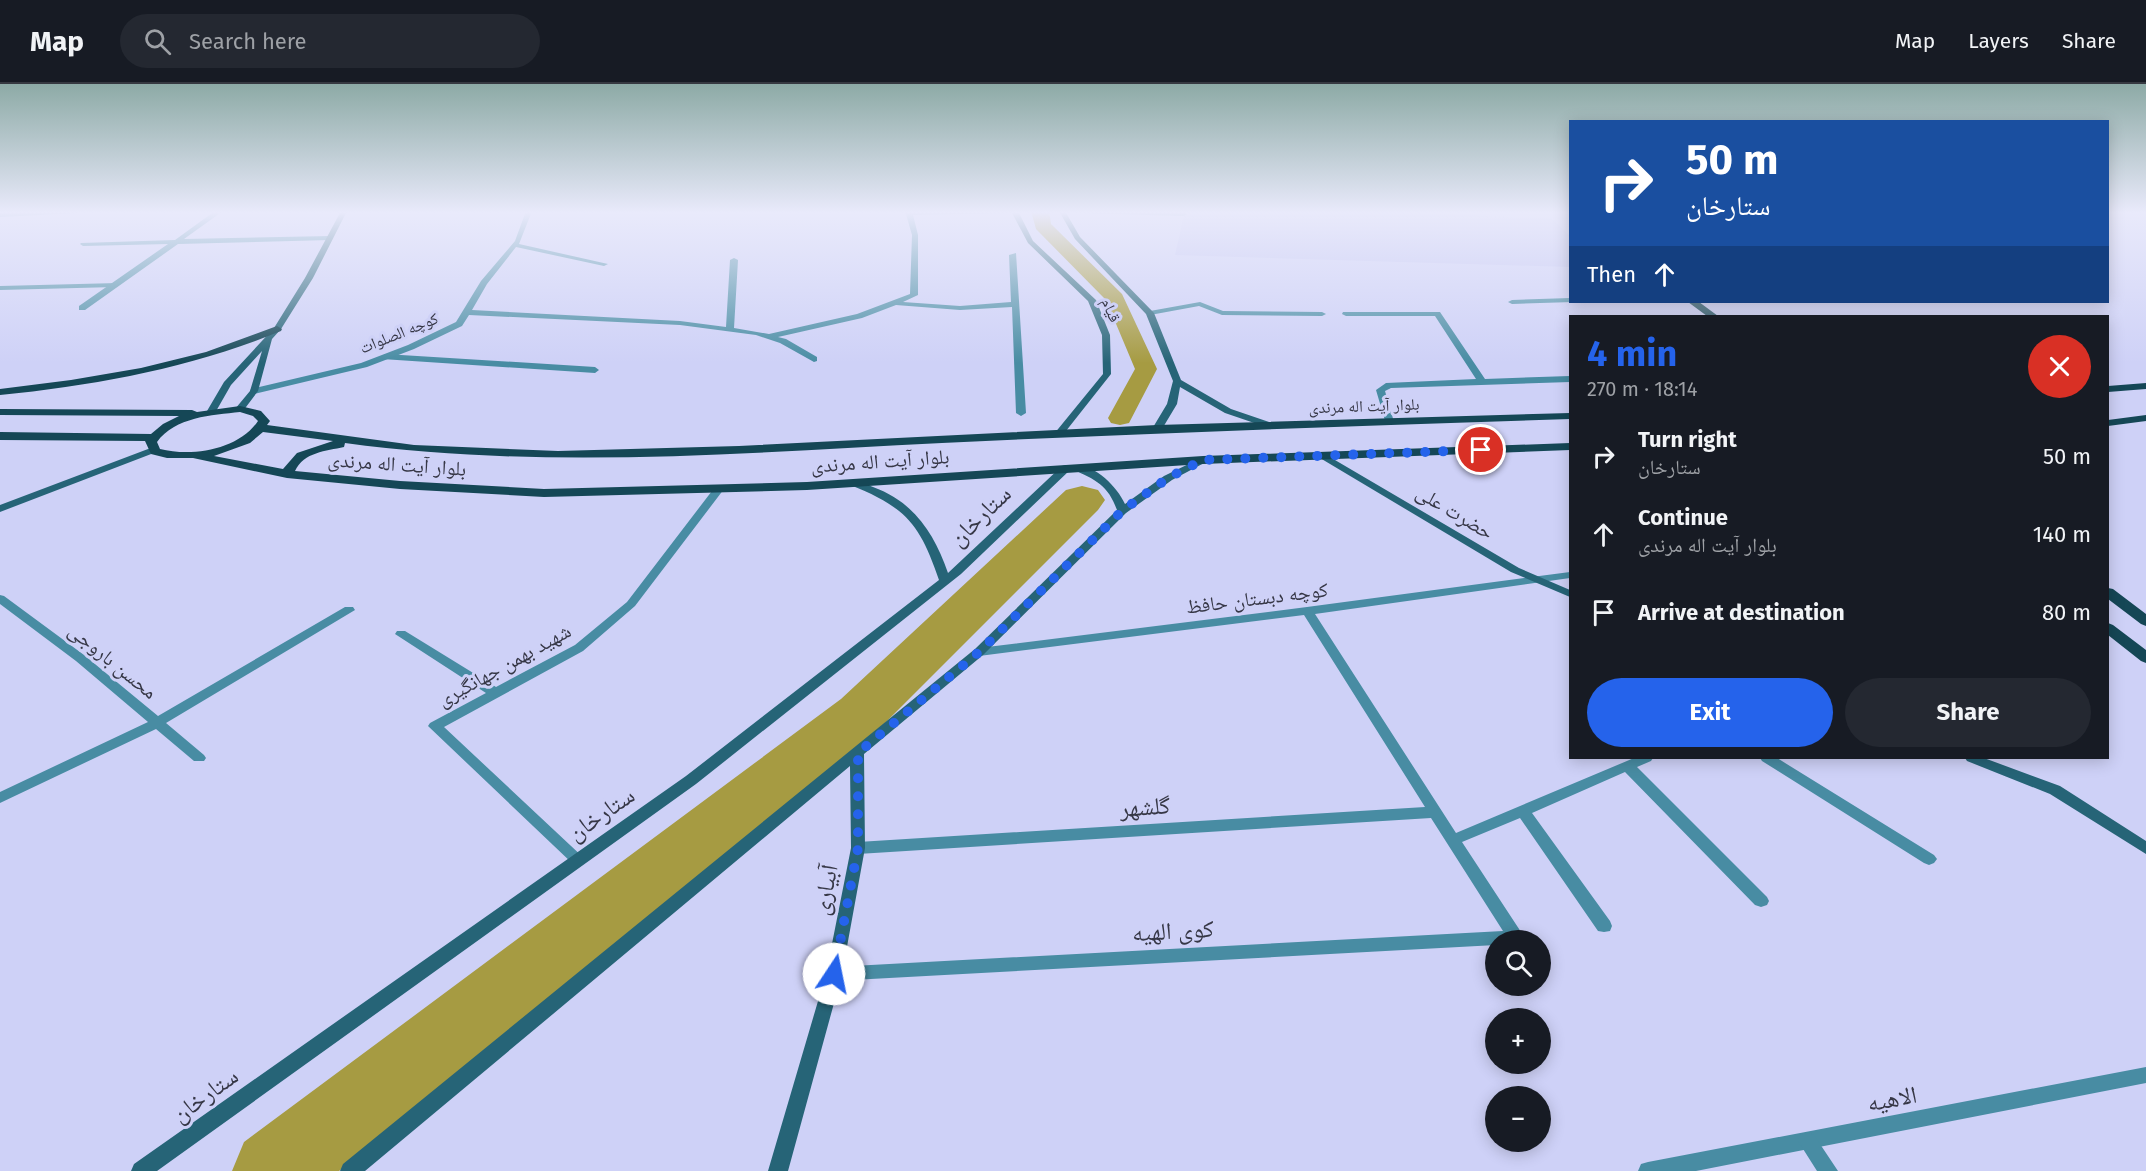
<!DOCTYPE html>
<meta charset="utf-8">
<style>
:root{--surface:#171b24;--page:#242831;--text:#f1f3f6;--muted:#9ea1a6;--line:#363941;--accent:#2563eb}
body{margin:0;font-family:"Fira Sans","Noto Naskh Arabic",sans-serif;background:var(--page);color:var(--text);height:100vh;display:flex;flex-direction:column;font-size:22px;white-space:nowrap}
*{box-sizing:border-box;margin:0}
p{font-size:20px;color:var(--muted)}
.icon{flex:none;width:33px;height:33px;fill:none;stroke:currentColor;stroke-width:2;stroke-linecap:round;stroke-linejoin:round}
.map{position:relative;flex:1;overflow:hidden}
.sheet{position:absolute;left:1569px;top:231px;width:540px;height:444px;display:flex;flex-direction:column;background:var(--surface);border-radius:0px;box-shadow:0 3px 15px #0003}
.sheet>*{flex:none}
.banner{position:absolute;left:1569px;top:36px;width:540px;height:183px;border-radius:0px;box-shadow:0 3px 15px #0003;background:#1a4fa0;color:#fff;overflow:hidden}
.tools{position:absolute;left:1485px;top:846px;display:grid;gap:12px}
.tools a{display:grid;place-items:center;width:66px;height:66px;border-radius:50%;background:var(--surface);box-shadow:0 3px 15px #0003;font-size:30px}
.pin{position:absolute;display:grid;place-items:center;width:51px;height:51px;color:#fff;margin:-26px;border:3px solid #fff;border-radius:50%;box-shadow:0 2px 6px #0007}
.me{position:absolute;width:66px;margin:-33px;rotate:11deg;stroke-linejoin:round;filter:drop-shadow(0 0 4px #0008)}
.turn{display:flex;align-items:center;gap:21px;height:126px;padding:0 18px;font-size:27px}
.turn .icon{width:78px;height:78px;stroke-width:2.5}
.turn b{display:block;font-size:42px;line-height:51px}
.then{display:flex;align-items:center;height:57px;padding:0 18px;background:#0003;gap:12px;font-size:22px}
.round{display:grid;place-items:center;flex:none;width:63px;height:63px;border-radius:32px;background:var(--page)}
.headline{display:flex;align-items:center;justify-content:space-between;height:102px;padding:0 18px}
h1{font-size:36px;font-weight:700;line-height:45px;color:var(--accent)}
.primary-button{display:flex;gap:12px;margin-top:auto;padding:12px 18px}
.primary-button a{flex:1;height:69px;border-radius:36px;background:var(--accent);color:#fff;font-size:24px;font-weight:700;line-height:69px;text-align:center}
.primary-button a+a{background:var(--page);color:var(--text)}
ul{padding:0;list-style:none}
li{display:flex;align-items:center;gap:18px;height:78px;padding:0 18px}
li div{flex:1}
li b{display:block;font-size:22px}
li em{font-style:normal}
header{display:flex;align-items:center;gap:36px;box-sizing:border-box;height:84px;padding:0 30px;background:var(--surface);border-bottom:2px solid var(--line)}
header strong{font-size:28px}
nav{display:flex;gap:33px;margin-inline-start:auto;font-size:21px}
.search{width:420px;height:54px;background:var(--page);display:flex;align-items:center;gap:15px;box-sizing:border-box;padding:0 21px;border-radius:33px;color:var(--muted);font-size:22px}
.map>svg:first-child{display:block}
.built{fill:#c2c5f2}
.lines{fill:none;stroke-linecap:round;stroke-linejoin:round}
.canal{fill:#a69b42;fill-rule:evenodd}
.river{fill:#a69b42;fill-rule:evenodd}
.lane{fill:#488ca3;fill-rule:evenodd}
.street{fill:#488ca3;fill-rule:evenodd}
.secondary{fill:#266477;fill-rule:evenodd}
.primary{fill:#154756;fill-rule:evenodd}
.route{stroke:#2563eb;stroke-width:10;stroke-dasharray:0 18}
.labels{text-anchor:middle;dominant-baseline:central;stroke-width:6;stroke-linejoin:round;paint-order:stroke}
.far-street-label{font-size:16px;fill:#363746;stroke:#ced1f7}
.street-label{font-size:20px;fill:#363746;stroke:#ced1f7}
.near-street-label{font-size:24px;fill:#363746;stroke:#ced1f7}
</style>
<header>
<strong>Map</strong>
<div class="search"><svg class="icon" aria-label="search" viewBox="0 0 24 24"><circle cx="10" cy="10" r="6"/><path d="M15 15l6 6"/></svg>Search here</div>
<nav><a>Map</a><a>Layers</a><a>Share</a></nav>
</header>
<div class="map">
<svg width="2146" height="1087" viewBox="0 0 2146 1087">
<rect width="100%" height="100%" fill="#ced1f7"/>
<path class="built" d="M 1185,127 L 1375,127 L 1552,135 L 1570,152 L 1570,183 L 1175,171 Z"/>
<g class="lines">
<path class="canal" d="M 1031,127 L 1049,127 L 1051,140 L 1122,210 L 1157,285 L 1129,339 L 1120,341 L 1111,339 L 1108,334 L 1135,285 L 1106,216 L 1036,145 Z"/>
<path class="river" d="M 1082,402 L 1098,406 L 1105,416 L 1098,426 L 881,643 L 339,1087 L 232,1087 L 244,1058 L 841,615 L 1066,406 Z"/>
<path class="lane" d="M 36,127 L 81,127 L 78,129 L 0,133 L 0,129 Z
M 118,199 L 119,201 L 115,203 L 0,206 L 0,202 Z
M 385,270 L 595,283 L 599,286 L 595,289 L 382,275 L 381,273 Z
M 0,511 L 4,512 L 84,571 L 158,632 L 345,523 L 353,523 L 355,526 L 166,639 L 204,671 L 206,674 L 204,677 L 194,677 L 156,645 L 0,719 L 0,708 L 148,638 L 76,577 L 0,520 Z
M 2146,983 L 2146,999 L 1696,1087 L 1638,1087 L 1641,1080 L 1648,1078 Z"/>
<path class="street" d="M 215,127 L 223,127 L 184,155 L 330,152 L 333,154 L 330,156 L 178,160 L 85,226 L 79,226 L 79,222 L 168,160 L 83,162 L 80,160 L 81,159 L 175,156 Z
M 526,127 L 532,127 L 519,160 L 608,180 L 604,182 L 516,163 L 487,200 L 472,226 L 680,237 L 726,243 L 730,176 L 734,174 L 738,176 L 734,244 L 769,250 L 857,230 L 910,210 L 912,151 L 906,130 L 902,127 L 1017,127 L 1014,129 L 913,131 L 918,151 L 918,211 L 903,218 L 960,222 L 1011,218 L 1009,171 L 1016,169 L 1026,329 L 1021,332 L 1016,329 L 1012,223 L 960,226 L 896,221 L 862,234 L 778,253 L 786,255 L 817,273 L 817,277 L 814,278 L 780,259 L 756,251 L 680,241 L 469,231 L 462,242 L 414,265 L 367,283 L 254,310 L 250,307 L 251,305 L 361,279 L 408,261 L 456,238 L 481,197 L 515,157 Z
M 1074,127 L 1184,128 L 1187,130 L 1184,132 L 1077,129 Z
M 1570,214 L 1570,218 L 1573,218 L 1512,220 L 1508,218 L 1512,216 Z
M 1200,218 L 1223,227 L 1322,228 L 1326,230 L 1322,232 L 1222,231 L 1199,222 L 1150,231 L 1146,229 L 1150,227 Z
M 1343,228 L 1440,228 L 1485,295 L 1570,292 L 1570,298 L 1391,304 L 1385,307 L 1394,338 L 1392,340 L 1386,340 L 1376,306 L 1386,299 L 1476,295 L 1435,232 L 1346,232 L 1342,230 Z
M 719,402 L 724,405 L 635,522 L 583,567 L 444,643 L 586,776 L 583,780 L 578,782 L 573,780 L 428,642 L 430,639 L 486,609 L 395,550 L 397,547 L 405,547 L 496,603 L 575,561 L 627,518 L 715,403 Z
M 1570,488 L 1570,494 L 1315,530 L 1456,749 L 1634,674 L 1653,674 L 1651,677 L 1637,683 L 1767,813 L 1769,817 L 1767,821 L 1761,823 L 1755,821 L 1625,688 L 1532,729 L 1610,837 L 1612,842 L 1610,847 L 1604,848 L 1598,847 L 1520,734 L 1462,758 L 1521,848 L 1523,853 L 1521,856 L 1496,856 L 1496,861 L 834,897 L 828,895 L 826,890 L 828,885 L 834,883 L 1503,847 L 1431,734 L 858,770 L 853,768 L 851,764 L 853,760 L 858,758 L 1425,723 L 1304,531 L 979,572 L 973,568 L 979,564 L 1307,523 Z
M 1760,674 L 1777,674 L 1934,771 L 1937,775 L 1934,779 L 1929,781 L 1924,779 L 1762,677 Z
M 1807,1048 L 1814,1051 L 1838,1087 L 1817,1087 L 1798,1057 L 1800,1051 Z"/>
<path class="secondary" d="M 341,127 L 347,127 L 313,194 L 281,245 L 272,255 L 258,307 L 243,327 L 237,327 L 235,325 L 250,307 L 262,267 L 231,301 L 215,329 L 209,329 L 207,327 L 224,298 L 274,244 L 305,194 Z
M 1011,127 L 1018,127 L 1033,157 L 1096,216 L 1110,251 L 1111,290 L 1062,352 L 1059,353 L 1054,350 L 1103,290 L 1102,251 L 1088,217 L 1028,159 Z
M 1059,127 L 1065,127 L 1080,153 L 1154,229 L 1181,296 L 1231,325 L 1275,340 L 1275,344 L 1269,344 L 1225,329 L 1180,303 L 1177,320 L 1162,345 L 1160,347 L 1154,347 L 1152,345 L 1167,320 L 1173,297 L 1146,230 L 1075,155 Z
M 156,362 L 159,363 L 159,367 L 0,428 L 0,421 Z
M 1323,369 L 1519,484 L 1570,506 L 1570,513 L 1511,488 L 1320,374 L 1318,372 Z
M 1203,373 L 1208,376 L 1206,378 L 1172,396 L 1126,429 L 983,571 L 864,670 L 865,764 L 842,890 L 788,1087 L 768,1087 L 826,890 L 851,764 L 850,682 L 365,1087 L 340,1087 L 343,1080 L 975,565 L 1117,426 C 1108,401 1096,396 1072,385 L 1072,381 C 1094,379 1117,402 1125,420 L 1164,392 Z
M 1066,381 L 1070,382 L 1070,386 L 961,490 L 696,700 L 157,1087 L 131,1087 L 134,1080 L 686,692 L 939,496 C 920,440 906,423 850,401 L 850,397 C 858,396 866,400 873,403 C 914,418 934,449 948,489 L 1062,382 Z
M 1965,674 L 1984,674 L 2060,702 L 2146,757 L 2146,770 L 2050,710 L 1967,677 Z"/>
<path class="primary" d="M 1688,218 L 1699,218 L 1718,232 L 1707,232 Z
M 277,242 L 282,245 L 281,247 C 190,284 97,301 0,311 L 0,305 L 71,296 L 141,284 L 206,268 Z
M 2146,299 L 2146,305 L 2108,308 L 2108,302 Z
M 240,322 L 261,327 L 270,337 L 267,341 L 414,361 L 558,367 L 739,362 L 1157,341 L 1570,329 L 1570,335 C 1361,342 1151,349 942,359 C 744,369 543,386 345,359 L 344,363 C 326,367 304,368 295,387 L 400,397 L 544,405 L 807,398 L 1203,372 L 1570,359 L 1570,366 L 1203,380 L 807,406 L 544,413 L 400,405 L 287,394 L 193,374 L 167,374 L 151,370 L 145,357 L 0,356 L 0,348 L 151,350 L 163,340 L 179,332 L 0,331 L 0,325 L 192,326 L 197,328 ZM 240,328 L 253,332 L 258,337 C 238,366 192,373 160,365 L 157,358 C 175,333 212,331 240,328 ZM 263,348 L 333,357 L 297,369 L 283,385 L 214,372 L 250,359 Z
M 2146,331 L 2146,337 L 2108,342 L 2108,336 Z
M 2108,504 L 2113,505 L 2146,530 L 2146,542 L 2141,540 L 2108,515 Z
M 2108,539 L 2113,541 L 2146,566 L 2146,579 L 2141,577 L 2108,551 Z"/>
</g>
<linearGradient id="sky" x2="0" y2="1"><stop stop-color="#8daaa6"/><stop offset="0.46" stop-color="#e9eafb"/><stop offset="1" stop-color="#e9eafb" stop-opacity="0"/></linearGradient>
<rect width="2146" height="279" fill="url(#sky)"/>
<g class="lines">
<path class="route" d="M 834,890 L 858,764 L 858,669 L 979,568 L 1122,427 L 1168,394 L 1203,376 L 1481,366"/>
</g>
<g class="labels">
<g class="far-street-label">
<text transform="translate(1111 226) rotate(66)">قیام</text>
<text transform="translate(399 249) rotate(-22)">کوچه الصلوات</text>
<text transform="translate(1364 322) rotate(-2)">بلوار آیت اله مرندی</text>
</g>
<g class="street-label">
<text transform="translate(880 377) rotate(-4)">بلوار آیت اله مرندی</text>
<text transform="translate(397 380) rotate(4)">بلوار آیت اله مرندی</text>
<text transform="translate(1455 428) rotate(31)">حضرت علی</text>
<text transform="translate(1257 514) rotate(-7)">کوچه دبستان حافظ</text>
<text transform="translate(113 577) rotate(39)">محسن باروجی</text>
<text transform="translate(504 581) rotate(-29)">شهید بهمن جهانگیری</text>
</g>
<g class="near-street-label">
<text transform="translate(980 432) rotate(-44)">ستارخان</text>
<text transform="translate(1145 723) rotate(-4)">گلشهر</text>
<text transform="translate(601 730) rotate(-35)">ستارخان</text>
<text transform="translate(825 806) rotate(-79)">آبیاری</text>
<text transform="translate(1173 847) rotate(-3)">کوی الهیه</text>
<text transform="translate(205 1011) rotate(-36)">ستارخان</text>
<text transform="translate(1892 1015) rotate(-11)">الاهیه</text>
</g>
</g>
</svg>
<div class="tools">
<a><svg class="icon" aria-label="search" viewBox="0 0 24 24"><circle cx="10" cy="10" r="6"/><path d="M15 15l6 6"/></svg></a>
<a>+</a>
<a>−</a>
</div>
<div class="pin" style="left:1481px;top:366px;background:#d93025"><svg class="icon" aria-label="arrive" viewBox="0 0 24 24"><path d="M6 21V4h12l-3 4 3 4H6"/></svg></div>
<svg class="me" style="left:834px;top:890px" viewBox="-20 -20 40 40"><circle r="19" fill="#fff"/><path d="M0-13L10 11 0 6-10 11z" fill="#2563eb"/></svg>
<div class="banner">
<div class="turn"><svg class="icon" aria-label="right" viewBox="0 0 24 24"><path d="M7 20v-9h11M14 6l5 5-5 5"/></svg><div><b>50 m</b>ستارخان</div></div>
<div class="then">Then<svg class="icon" aria-label="ahead" viewBox="0 0 24 24"><path d="M12 20V5M6 11l6-6 6 6"/></svg></div>
</div>
<section class="sheet">
<div class="headline"><div><h1>4 min</h1><p>270 m · 18:14</p></div><a class="round" style="background:#d93025;color:#fff"><svg class="icon" aria-label="close" viewBox="0 0 24 24"><path d="M6 6l12 12M18 6L6 18"/></svg></a></div>
<ul>
<li><svg class="icon" aria-label="right" viewBox="0 0 24 24"><path d="M7 20v-9h11M14 6l5 5-5 5"/></svg><div><b>Turn right</b><p>ستارخان</p></div><em>50 m</em></li>
<li><svg class="icon" aria-label="ahead" viewBox="0 0 24 24"><path d="M12 20V5M6 11l6-6 6 6"/></svg><div><b>Continue</b><p>بلوار آیت اله مرندی</p></div><em>140 m</em></li>
<li><svg class="icon" aria-label="arrive" viewBox="0 0 24 24"><path d="M6 21V4h12l-3 4 3 4H6"/></svg><div><b>Arrive at destination</b></div><em>80 m</em></li>
</ul>
<div class="primary-button"><a>Exit</a><a>Share</a></div>
</section>
</div>
